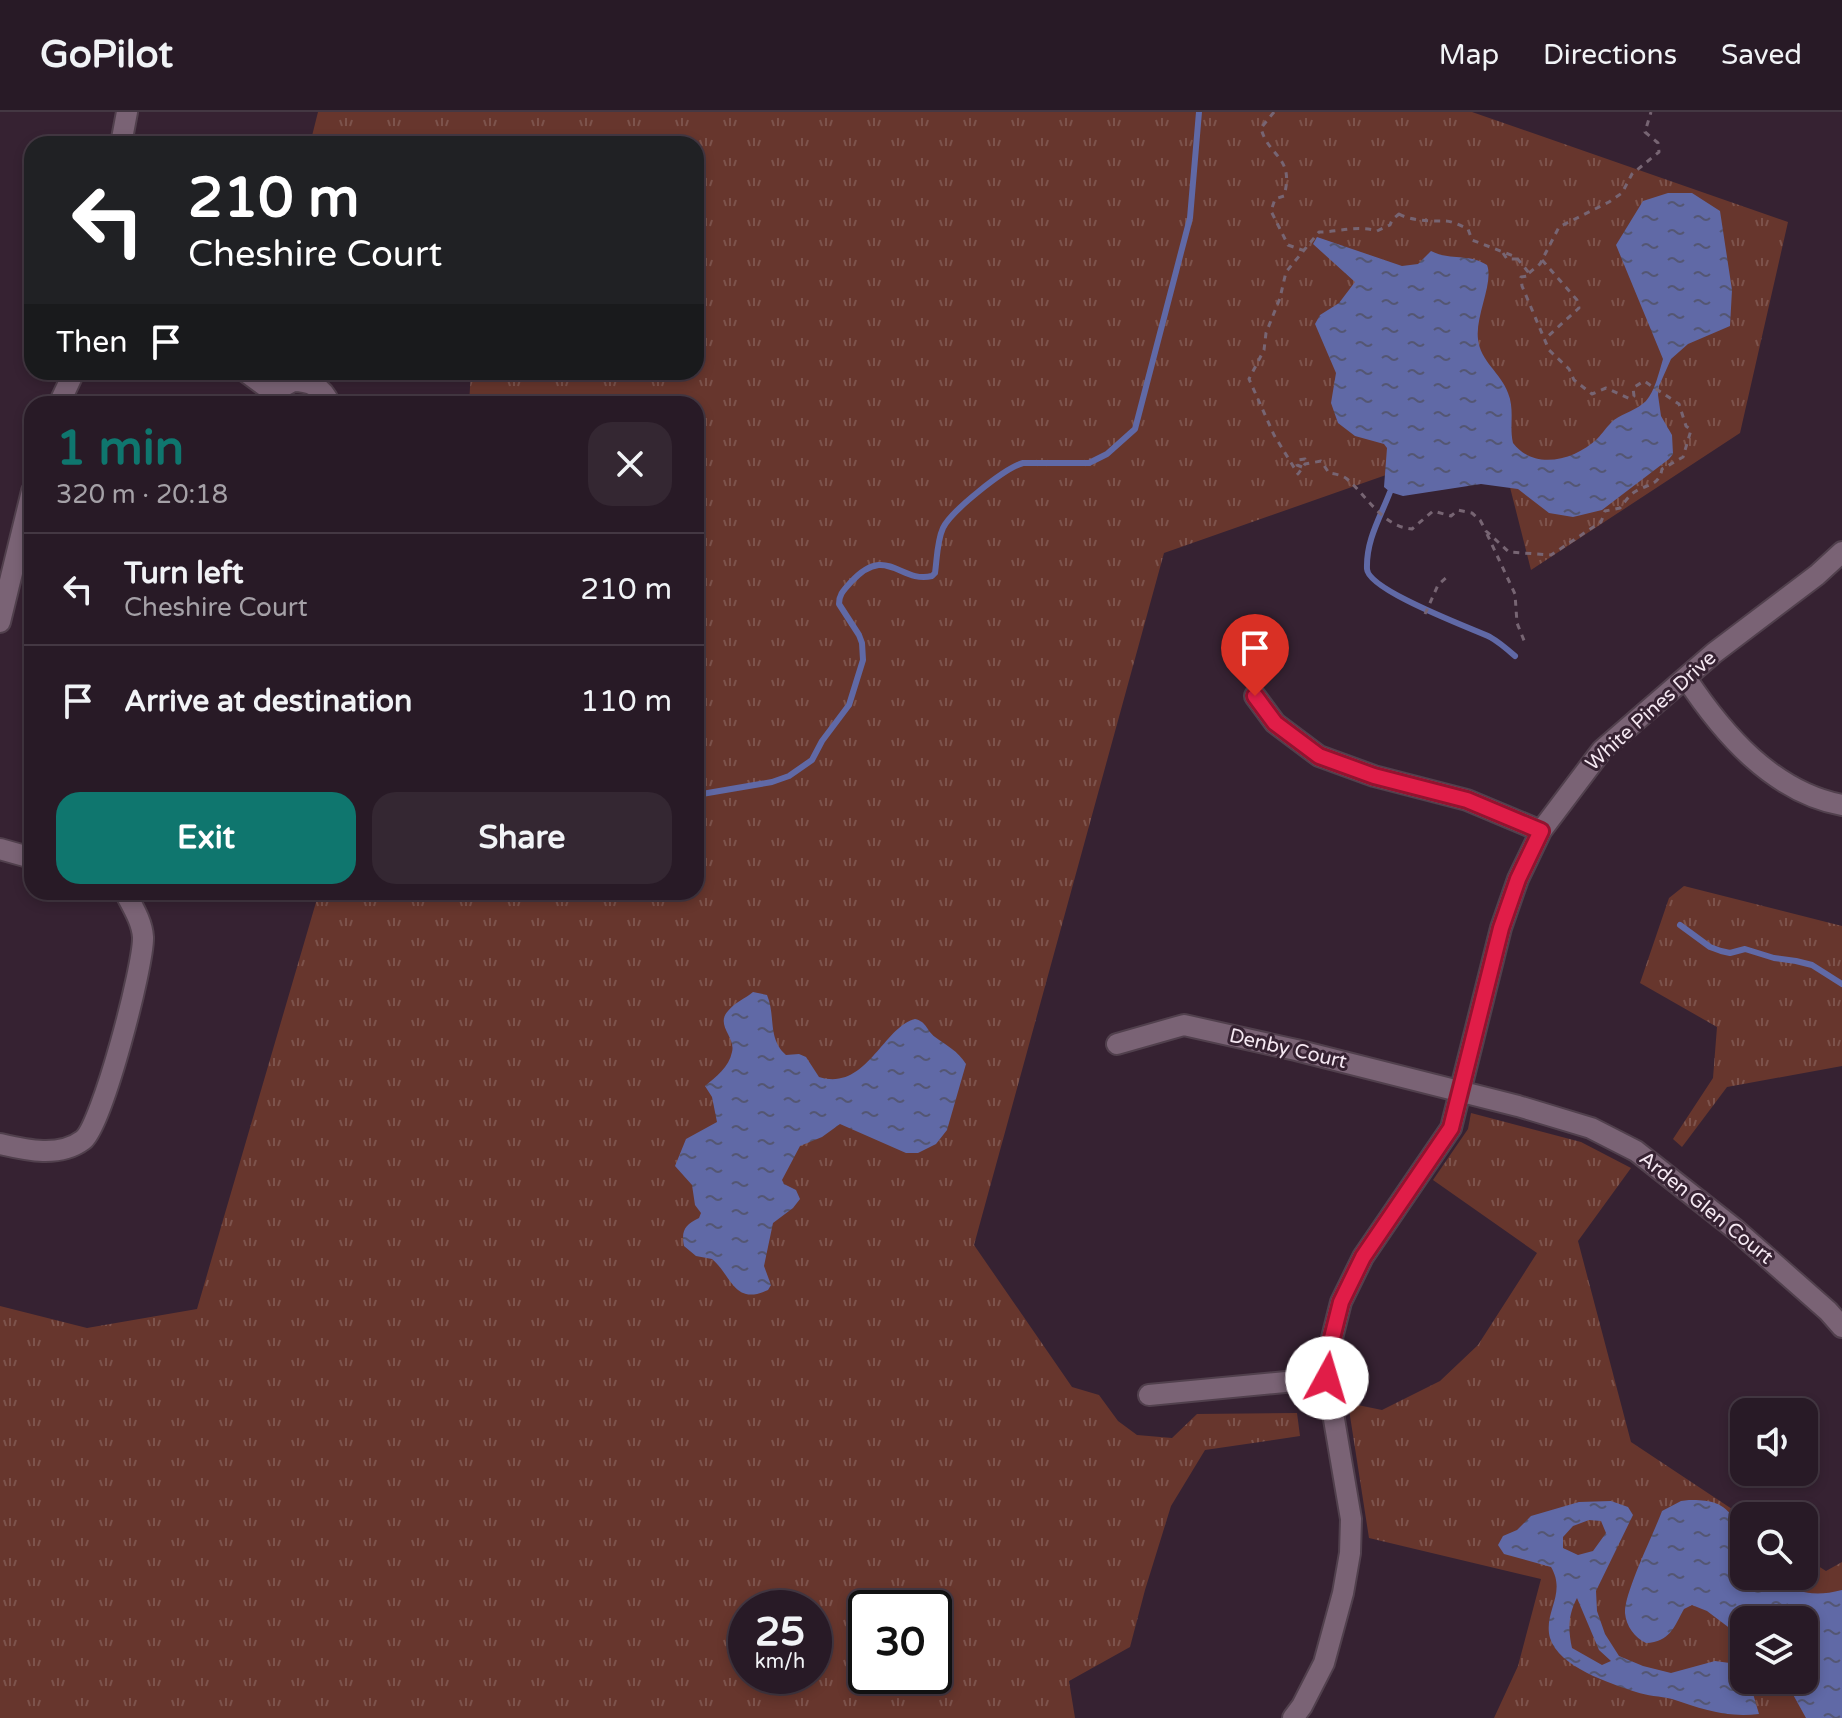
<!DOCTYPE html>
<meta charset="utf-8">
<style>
:root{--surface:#281a26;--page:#342732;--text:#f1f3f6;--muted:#a5a1a7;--line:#443843;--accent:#0f766e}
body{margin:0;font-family:"Varela Round",sans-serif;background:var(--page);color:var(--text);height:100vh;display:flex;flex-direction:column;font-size:30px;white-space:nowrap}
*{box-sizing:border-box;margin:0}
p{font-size:26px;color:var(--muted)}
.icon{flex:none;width:44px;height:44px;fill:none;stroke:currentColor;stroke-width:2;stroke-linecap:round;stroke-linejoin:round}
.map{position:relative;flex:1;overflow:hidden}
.drawer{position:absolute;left:24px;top:284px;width:680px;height:504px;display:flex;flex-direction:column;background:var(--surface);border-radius:24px;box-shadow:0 4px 12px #0003,0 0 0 2px var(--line)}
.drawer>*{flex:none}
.hud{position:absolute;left:24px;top:24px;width:680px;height:244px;border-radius:24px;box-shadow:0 4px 12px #0003,0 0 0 2px var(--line);background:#202124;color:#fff;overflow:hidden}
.fabs{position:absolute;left:1730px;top:1286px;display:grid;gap:16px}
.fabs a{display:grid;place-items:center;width:88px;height:88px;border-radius:16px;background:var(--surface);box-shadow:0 4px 12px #0003,0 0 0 2px var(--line);font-size:40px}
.speed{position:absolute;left:728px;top:1478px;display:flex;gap:16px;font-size:40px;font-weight:700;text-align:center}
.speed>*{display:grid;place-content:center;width:104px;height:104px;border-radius:50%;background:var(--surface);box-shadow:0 4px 12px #0003,0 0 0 2px var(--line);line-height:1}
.speed small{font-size:20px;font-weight:400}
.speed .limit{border:4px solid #111;border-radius:12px;background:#fff;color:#111}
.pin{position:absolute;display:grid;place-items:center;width:68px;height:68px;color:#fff;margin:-82px -34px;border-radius:50% 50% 50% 0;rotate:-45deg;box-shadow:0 0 8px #0007}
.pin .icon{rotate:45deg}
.me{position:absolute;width:88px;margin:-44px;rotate:6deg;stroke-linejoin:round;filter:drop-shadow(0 0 6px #0008)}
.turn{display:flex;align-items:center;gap:28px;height:168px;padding:0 32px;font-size:36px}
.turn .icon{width:104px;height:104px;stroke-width:2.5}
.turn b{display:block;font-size:56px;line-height:68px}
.then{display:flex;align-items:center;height:76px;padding:0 32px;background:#0003;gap:16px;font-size:30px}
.round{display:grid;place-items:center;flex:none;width:84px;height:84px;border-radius:24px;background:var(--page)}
.summary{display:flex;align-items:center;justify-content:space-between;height:136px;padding:0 32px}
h1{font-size:48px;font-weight:700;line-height:60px;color:var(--accent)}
.action{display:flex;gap:16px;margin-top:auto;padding:16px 32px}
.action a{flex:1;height:92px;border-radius:24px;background:var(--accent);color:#fff;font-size:32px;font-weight:700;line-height:92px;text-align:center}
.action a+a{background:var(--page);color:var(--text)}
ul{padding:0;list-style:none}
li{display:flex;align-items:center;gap:24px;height:112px;padding:0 32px;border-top:2px solid var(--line)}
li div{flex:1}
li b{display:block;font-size:30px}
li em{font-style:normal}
header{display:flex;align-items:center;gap:48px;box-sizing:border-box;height:112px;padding:0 40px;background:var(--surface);border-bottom:2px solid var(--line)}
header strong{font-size:38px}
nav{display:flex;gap:44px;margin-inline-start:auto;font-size:28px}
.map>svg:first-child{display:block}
.park{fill:url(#park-tufts);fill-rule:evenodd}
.water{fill:url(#water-ripples);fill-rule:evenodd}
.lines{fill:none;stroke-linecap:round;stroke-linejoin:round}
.stream{stroke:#6069a6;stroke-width:6}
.street-casing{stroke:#51404d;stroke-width:24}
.path{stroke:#776573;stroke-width:3;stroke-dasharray:6 6;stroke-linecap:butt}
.street{stroke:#7a6375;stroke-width:20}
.route-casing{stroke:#92132f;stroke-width:20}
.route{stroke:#e11d48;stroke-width:14}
.labels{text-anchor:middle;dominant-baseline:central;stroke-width:6;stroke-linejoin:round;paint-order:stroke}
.street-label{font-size:20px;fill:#f5e8f2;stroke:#362232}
</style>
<header>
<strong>GoPilot</strong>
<nav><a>Map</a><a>Directions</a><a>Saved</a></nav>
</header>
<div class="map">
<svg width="1842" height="1606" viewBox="0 0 1842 1606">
<defs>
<pattern id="park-tufts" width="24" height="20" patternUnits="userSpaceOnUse" patternTransform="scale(2)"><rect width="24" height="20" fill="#67362d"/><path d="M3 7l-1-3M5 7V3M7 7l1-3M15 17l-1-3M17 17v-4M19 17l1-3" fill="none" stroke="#7d534c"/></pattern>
<pattern id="water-ripples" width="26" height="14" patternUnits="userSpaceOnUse" patternTransform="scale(2)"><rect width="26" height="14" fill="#6069a6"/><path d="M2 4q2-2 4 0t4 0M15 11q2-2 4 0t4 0" fill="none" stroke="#545673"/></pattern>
</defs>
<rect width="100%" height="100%" fill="#362232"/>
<path class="park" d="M 318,0 L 1472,0 L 1788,110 L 1740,321 L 1531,458 L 1497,324 L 1164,441 L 974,1133 L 1072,1275 L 1099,1283 L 1118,1309 L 1137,1323 L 1172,1326 L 1197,1302 L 1297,1301 L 1300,1324 L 1205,1338 L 1171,1394 L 1145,1478 L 1130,1535 L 1069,1569 L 1075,1606 L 0,1606 L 0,1194 L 87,1216 L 197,1197 L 319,780 L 696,780 L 696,292 L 469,292 L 471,260 L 696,260 L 696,32 L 310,32 ZM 746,1496 L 814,1496 L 814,1564 L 746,1564 ZM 866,1496 L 934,1496 L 934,1564 L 866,1564 Z
M 1684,774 L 1842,814 L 1842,954 L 1727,975 L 1682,1035 L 1673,1027 L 1713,966 L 1717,915 L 1640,871 L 1669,786 Z
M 1471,1001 L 1581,1030 L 1631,1056 L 1578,1129 L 1631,1330 L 1744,1405 L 1744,1464 L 1804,1464 L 1804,1445 L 1826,1459 L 1842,1450 L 1842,1606 L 1494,1606 L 1518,1554 L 1541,1467 L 1369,1426 L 1348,1291 L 1382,1298 L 1440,1269 L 1478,1233 L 1537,1141 L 1433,1068 L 1468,1017 ZM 1744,1508 L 1804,1508 L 1804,1568 L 1744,1568 Z"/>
<path class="water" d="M 1668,81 L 1692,81 L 1720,99 L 1732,178 L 1730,214 L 1688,232 L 1671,247 L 1659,274 L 1658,283 L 1661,304 L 1672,323 L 1673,342 L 1669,347 L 1602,398 L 1573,405 L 1549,401 L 1518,377 L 1481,372 L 1403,384 L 1390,380 L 1384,375 L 1387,336 L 1384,332 L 1355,324 L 1338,311 L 1331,291 L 1336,261 L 1315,212 L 1320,203 L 1339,191 L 1355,170 L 1313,132 L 1317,125 L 1402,154 L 1418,152 L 1431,139 C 1450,149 1468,141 1487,153 C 1494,170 1475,204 1478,227 C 1480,249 1501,261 1508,281 C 1515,298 1509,314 1513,331 C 1534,359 1575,348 1597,327 C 1603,321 1607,314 1614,308 C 1624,301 1637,298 1646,289 C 1655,279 1659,260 1663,247 L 1616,133 L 1643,89 Z
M 753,880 L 767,883 C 776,904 767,926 786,943 L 799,942 L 806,945 L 819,965 C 866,980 884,914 915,907 C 927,910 926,918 935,925 C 946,933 958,939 966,952 L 947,1018 L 936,1032 L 918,1041 L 906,1041 L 840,1012 L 822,1025 L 800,1034 L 782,1068 L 784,1072 L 796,1078 L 800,1087 L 793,1096 L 773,1111 L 764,1154 L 771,1173 L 768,1178 C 734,1194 732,1164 712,1147 L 696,1144 L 684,1134 C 681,1118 685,1113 699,1106 L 701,1101 L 695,1093 L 692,1073 L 675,1054 L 686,1027 L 717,1010 L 712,985 L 705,974 C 716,965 729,955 732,940 C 736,925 715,913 728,899 C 734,891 746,886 753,880 Z
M 1689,1388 C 1708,1388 1721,1389 1733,1405 L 1730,1438 L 1744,1451 L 1744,1464 C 1784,1464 1794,1491 1842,1478 L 1842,1606 L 1806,1606 L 1785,1568 L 1804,1568 L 1804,1508 L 1744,1508 L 1744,1527 L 1707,1499 L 1692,1493 L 1684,1497 C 1674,1515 1670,1530 1646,1531 C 1635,1526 1626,1514 1625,1501 C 1624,1481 1654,1421 1662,1399 L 1681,1389 Z
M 1611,1389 L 1628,1395 L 1633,1403 L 1596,1479 L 1597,1499 L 1605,1522 L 1619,1544 L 1643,1554 L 1671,1561 L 1715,1549 L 1737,1552 L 1744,1560 L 1744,1568 L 1749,1568 L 1759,1602 C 1726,1606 1702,1597 1672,1587 C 1660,1584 1647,1584 1636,1580 C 1609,1571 1559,1555 1550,1526 C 1543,1500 1567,1482 1551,1455 L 1504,1442 L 1498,1433 L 1503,1424 L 1517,1418 L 1531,1404 L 1579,1390 ZM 1589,1408 L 1601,1409 L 1606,1421 L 1593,1439 L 1578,1443 L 1563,1436 L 1563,1425 L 1573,1414 ZM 1577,1486 L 1599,1538 L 1611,1549 L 1602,1553 L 1572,1536 C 1568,1518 1568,1503 1577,1486 Z"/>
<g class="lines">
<path class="stream" d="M 1390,380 C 1380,406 1366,428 1367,457 C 1368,478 1468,515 1490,525 C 1499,530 1507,537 1515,544
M 696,683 L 772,670 L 789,664 L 812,648 L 822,629 L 849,593 L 863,548 L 862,531 L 859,523 L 839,492 C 839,482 844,478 851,470 C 887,431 900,472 932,464 L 935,461 C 937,447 937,429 943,416 C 951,399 1005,356 1023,351 L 1089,351 L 1107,342 L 1135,317 L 1190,106 L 1199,0
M 1680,813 L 1710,835 L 1721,839 L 1730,841 L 1745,837 L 1774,846 L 1796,849 L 1812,853 L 1842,872"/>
<g class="street-casing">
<path id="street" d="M 121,32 L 127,0
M 246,260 L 273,280
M 59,292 L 74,260
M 266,292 L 273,280 L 293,269 C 311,269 322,275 330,292
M 0,510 L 32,379
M 1686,566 C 1723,622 1773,680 1842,693
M 1255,584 L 1275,611 L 1319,644 L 1374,664 L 1467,688 L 1541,719
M 0,737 L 32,746
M 1117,932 L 1184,913 L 1296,938 L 1518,994 L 1591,1016 L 1636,1039 L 1735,1117 L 1828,1199 L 1842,1215
M 0,1032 C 26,1038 59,1046 83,1028 C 102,1014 144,853 143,825 C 142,809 132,794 125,780
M 1149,1283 L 1327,1266
M 1293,1606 L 1302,1594 L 1324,1551 L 1343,1481 L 1350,1441 L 1351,1407 L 1327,1266 L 1330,1234 L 1341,1190 L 1363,1145 L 1451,1016 L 1501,816 L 1518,767 L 1541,719 L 1602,638 L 1714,541 L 1817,463 L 1842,440"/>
</g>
<path class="path" d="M 1274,0 L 1261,16 C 1268,45 1295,44 1284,84 L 1275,87 L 1271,99 L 1288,133 L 1305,139
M 1399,102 C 1411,109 1430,109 1443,109 C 1451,108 1461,114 1468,117 L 1472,128 L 1516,145 L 1529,161 L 1528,164 L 1521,165 L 1522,174 L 1549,238 L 1569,257 L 1574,268 L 1592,282 L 1606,276 L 1630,287 L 1634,284 L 1633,276 L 1644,269 L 1679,292 L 1686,314 L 1691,318 L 1683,345 L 1662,357 C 1659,375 1645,372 1633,381 C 1628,385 1624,391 1620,396 L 1605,399 L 1601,410 L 1551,443 L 1509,440 L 1486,419 L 1480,408 L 1472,401 L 1458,398 L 1451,404 L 1433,399 L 1412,417 C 1383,415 1367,384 1347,367 C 1342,363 1335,362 1329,361 L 1321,349 L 1305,352 L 1298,362 L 1274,323 L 1249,267 L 1264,238 L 1266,221 L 1280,186 L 1286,160 L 1319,120 C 1339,120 1357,113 1377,119 L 1390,113 L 1392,108 Z
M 1503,141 L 1507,147 L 1518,147
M 1542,148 L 1577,188 L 1579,196 L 1546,226
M 1529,161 L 1540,152 L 1559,115 L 1609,90 L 1622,81 L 1632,62 L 1659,40 L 1658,31 L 1645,20 L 1651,0
M 1302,355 L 1297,353 L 1298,348 L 1305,347 L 1306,352
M 1487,422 L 1515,482 L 1517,511 L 1525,531
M 1425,502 L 1438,473 L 1447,465"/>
<use href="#street" class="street"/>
</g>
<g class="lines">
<g class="route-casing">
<path id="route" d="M 1255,584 L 1275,611 L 1319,644 L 1374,664 L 1467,688 L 1541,719 L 1518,767 L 1501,816 L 1451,1016 L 1363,1145 L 1341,1190 L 1330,1234 L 1327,1266"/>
</g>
<use href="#route" class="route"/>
</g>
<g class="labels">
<g class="street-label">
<text transform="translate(1651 599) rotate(-42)">White Pines Drive</text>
<text transform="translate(1288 937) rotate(13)">Denby Court</text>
<text transform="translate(1706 1096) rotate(39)">Arden Glen Court</text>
</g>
</g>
</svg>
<div class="fabs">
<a><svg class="icon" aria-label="sound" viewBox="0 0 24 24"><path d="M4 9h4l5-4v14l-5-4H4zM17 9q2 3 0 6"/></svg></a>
<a><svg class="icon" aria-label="search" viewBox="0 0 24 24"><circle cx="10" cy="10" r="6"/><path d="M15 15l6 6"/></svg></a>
<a><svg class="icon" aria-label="layers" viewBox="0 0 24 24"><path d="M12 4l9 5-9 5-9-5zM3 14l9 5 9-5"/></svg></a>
</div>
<div class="speed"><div>25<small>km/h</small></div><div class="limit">30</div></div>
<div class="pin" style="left:1255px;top:584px;background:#d93025"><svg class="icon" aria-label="arrive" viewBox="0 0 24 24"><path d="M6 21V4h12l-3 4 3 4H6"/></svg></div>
<svg class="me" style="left:1327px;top:1266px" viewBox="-20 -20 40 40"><circle r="19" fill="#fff"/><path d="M0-13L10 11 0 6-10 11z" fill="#e11d48"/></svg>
<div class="hud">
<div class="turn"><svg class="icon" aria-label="left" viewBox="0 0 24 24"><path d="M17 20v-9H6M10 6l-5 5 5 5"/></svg><div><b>210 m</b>Cheshire Court</div></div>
<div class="then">Then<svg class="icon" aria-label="arrive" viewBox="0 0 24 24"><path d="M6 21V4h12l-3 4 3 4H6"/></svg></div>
</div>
<section class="drawer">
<div class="summary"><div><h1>1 min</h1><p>320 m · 20:18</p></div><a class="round"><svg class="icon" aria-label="close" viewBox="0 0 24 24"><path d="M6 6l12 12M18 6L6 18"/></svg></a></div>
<ul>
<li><svg class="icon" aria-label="left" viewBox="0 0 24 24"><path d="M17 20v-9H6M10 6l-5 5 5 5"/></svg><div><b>Turn left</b><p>Cheshire Court</p></div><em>210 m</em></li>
<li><svg class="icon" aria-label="arrive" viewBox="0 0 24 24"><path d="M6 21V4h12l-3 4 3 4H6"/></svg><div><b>Arrive at destination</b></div><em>110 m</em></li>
</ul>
<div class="action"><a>Exit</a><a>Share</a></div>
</section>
</div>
